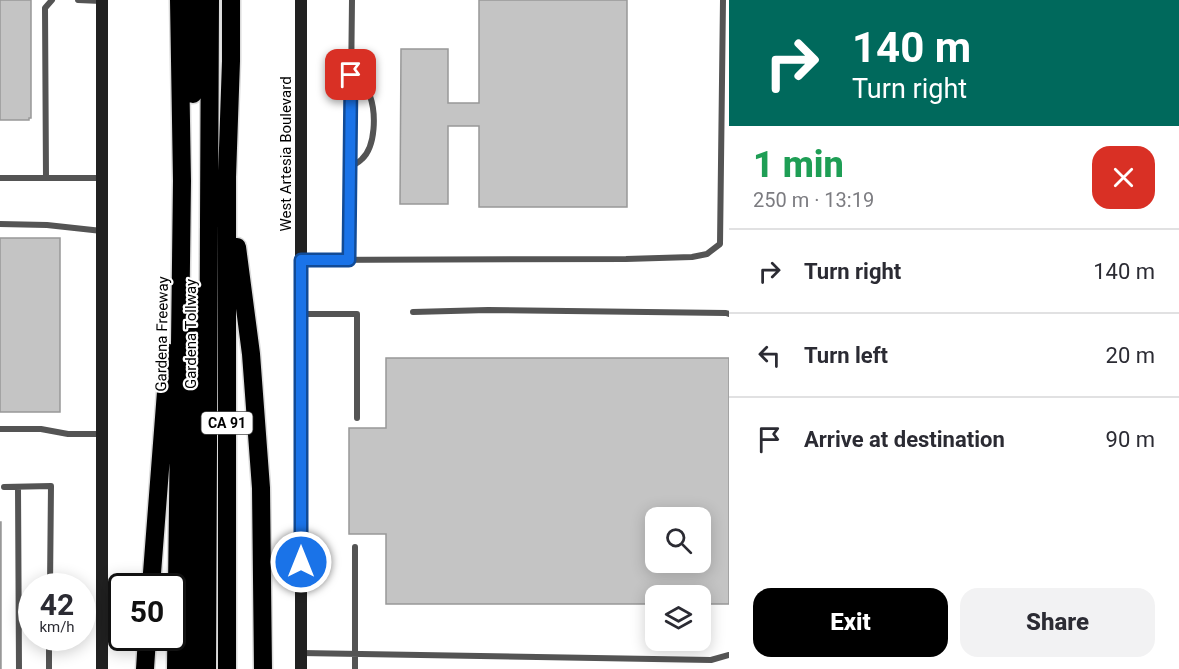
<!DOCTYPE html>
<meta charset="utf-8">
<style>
:root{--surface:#fff;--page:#f2f2f3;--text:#2b2b33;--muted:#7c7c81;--line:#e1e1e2;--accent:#000}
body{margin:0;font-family:Roboto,sans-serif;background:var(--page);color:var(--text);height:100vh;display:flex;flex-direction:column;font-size:22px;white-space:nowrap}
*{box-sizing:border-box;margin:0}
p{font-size:20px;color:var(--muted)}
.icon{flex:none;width:33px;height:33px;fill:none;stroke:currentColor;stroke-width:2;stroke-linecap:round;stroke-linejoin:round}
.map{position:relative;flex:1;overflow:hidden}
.drawer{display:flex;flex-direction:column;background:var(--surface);width:450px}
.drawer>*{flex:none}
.hud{background:#00695c;color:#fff;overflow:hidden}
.tools{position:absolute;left:645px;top:507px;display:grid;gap:12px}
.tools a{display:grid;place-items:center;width:66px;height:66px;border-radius:12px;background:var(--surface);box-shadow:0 3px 15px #0003;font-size:30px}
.speed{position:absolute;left:18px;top:573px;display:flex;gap:12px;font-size:30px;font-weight:700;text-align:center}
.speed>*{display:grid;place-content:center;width:78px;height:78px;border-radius:50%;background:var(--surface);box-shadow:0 3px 15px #0003;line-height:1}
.speed small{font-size:15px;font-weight:400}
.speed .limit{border:3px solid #111;border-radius:9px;background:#fff;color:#111}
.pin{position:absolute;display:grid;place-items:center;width:51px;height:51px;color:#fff;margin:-26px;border-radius:12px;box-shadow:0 3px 9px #0006}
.me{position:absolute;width:66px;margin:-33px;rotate:0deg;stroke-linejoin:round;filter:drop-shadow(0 0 4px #0008)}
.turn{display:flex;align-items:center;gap:21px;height:126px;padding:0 24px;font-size:27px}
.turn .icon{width:78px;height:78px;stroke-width:2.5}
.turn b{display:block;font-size:42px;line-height:51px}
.round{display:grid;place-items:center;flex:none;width:63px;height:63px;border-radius:18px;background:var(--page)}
.summary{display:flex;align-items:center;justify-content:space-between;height:102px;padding:0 24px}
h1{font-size:36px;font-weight:800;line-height:45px;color:#1e9e55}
.action{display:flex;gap:12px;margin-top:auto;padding:12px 24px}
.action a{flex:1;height:69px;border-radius:18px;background:var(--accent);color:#fff;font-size:24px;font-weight:800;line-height:69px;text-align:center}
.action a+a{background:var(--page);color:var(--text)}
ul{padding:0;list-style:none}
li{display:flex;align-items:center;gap:18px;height:84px;padding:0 24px;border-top:2px solid var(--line)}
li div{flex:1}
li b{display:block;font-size:22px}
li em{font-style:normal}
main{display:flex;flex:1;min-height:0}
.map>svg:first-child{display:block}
.building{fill:#c4c4c4;stroke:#989898;stroke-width:1.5;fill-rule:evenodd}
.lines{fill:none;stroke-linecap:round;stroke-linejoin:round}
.motorway-casing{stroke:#dbdbdb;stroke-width:21}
.service{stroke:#545454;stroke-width:6}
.secondary{stroke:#212121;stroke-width:12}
.motorway{stroke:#000;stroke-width:18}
.route-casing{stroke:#114b97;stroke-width:15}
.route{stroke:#1a73e8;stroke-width:10}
.labels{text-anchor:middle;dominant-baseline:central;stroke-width:4.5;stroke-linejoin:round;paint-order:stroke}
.shield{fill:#fff;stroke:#4c4c4c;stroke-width:1.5}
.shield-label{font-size:14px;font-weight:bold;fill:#000}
.street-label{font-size:15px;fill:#000;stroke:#fff}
</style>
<main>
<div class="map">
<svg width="729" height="669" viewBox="0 0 729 669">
<rect width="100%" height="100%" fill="#fff"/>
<path class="building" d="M 0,0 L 31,0 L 31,118 L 29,118 L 29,120 L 0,120 Z
M 479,0 L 627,0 L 627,207 L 479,207 L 479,126 L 448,126 L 448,204 L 400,204 L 401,49 L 448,49 L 448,103 L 479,103 Z
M 0,238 L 60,238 L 60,412 L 0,412 Z
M 386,358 L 729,358 L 729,604 L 700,604 L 700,596 L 656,596 L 656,604 L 386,604 L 386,534 L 349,534 L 349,428 L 386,428 ZM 656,518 L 700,518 L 700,562 L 656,562 Z
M 0,522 L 1,522 L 1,669 L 0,669 Z"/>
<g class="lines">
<g class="motorway-casing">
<path id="motorway" d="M 193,0 L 193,94
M 237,247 L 251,354 L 261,488 L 263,669
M 151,586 L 169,353
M 145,669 L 147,638
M 176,669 L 182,181 L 179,0
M 193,669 L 193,290
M 207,669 L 210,0
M 227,669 L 227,177 L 231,61 L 231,0"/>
</g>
<path class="service" d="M 78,0 L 101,1
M 351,167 C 354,165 359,162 362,159 C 376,146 376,113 370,96 C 367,86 359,81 351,75
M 0,178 L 102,178
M 46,178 L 45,8 L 52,0
M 0,224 L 47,225 L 102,231
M 301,260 L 626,259 L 692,257 L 707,254 L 720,244 L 723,0
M 349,260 L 352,0
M 413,312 L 488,310 L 726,313 L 729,314
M 301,314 L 357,314 L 357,418
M 0,429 L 41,429 L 68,434 L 102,434
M 4,487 L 51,486 L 50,586
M 18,487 L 19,669
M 301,653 L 711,660 L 729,655
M 49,669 L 49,638
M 355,669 L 355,547"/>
<path class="secondary" d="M 102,0 L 102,669
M 301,669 L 301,0"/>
<use href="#motorway" class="motorway"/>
</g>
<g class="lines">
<g class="route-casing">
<path id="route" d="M 301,562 L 301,260 L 349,260 L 351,75"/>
</g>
<use href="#route" class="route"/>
</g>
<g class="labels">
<rect class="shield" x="201.5" y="412" width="51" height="22" rx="4.5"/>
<g class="shield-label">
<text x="227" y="423">CA 91</text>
</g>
<g class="street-label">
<text transform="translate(286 154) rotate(-90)">West Artesia Boulevard</text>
<text transform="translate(162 334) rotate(-89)">Gardena Freeway</text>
<text transform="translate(191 334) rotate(-90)">Gardena Tollway</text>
</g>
</g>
</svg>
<div class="tools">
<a><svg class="icon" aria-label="search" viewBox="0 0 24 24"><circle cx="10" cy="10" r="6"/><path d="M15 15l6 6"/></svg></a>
<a><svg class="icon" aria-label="layers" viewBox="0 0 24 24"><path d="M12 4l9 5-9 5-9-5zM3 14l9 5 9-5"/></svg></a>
</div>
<div class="speed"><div>42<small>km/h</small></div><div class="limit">50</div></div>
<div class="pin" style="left:351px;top:75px;background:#d93025"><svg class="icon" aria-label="arrive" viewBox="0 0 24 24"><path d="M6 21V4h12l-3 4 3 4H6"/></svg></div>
<svg class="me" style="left:301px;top:562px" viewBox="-20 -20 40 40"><circle r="17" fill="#1a73e8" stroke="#fff" stroke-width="3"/><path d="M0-11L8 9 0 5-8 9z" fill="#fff"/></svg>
</div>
<section class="drawer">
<div class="hud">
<div class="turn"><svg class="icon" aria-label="right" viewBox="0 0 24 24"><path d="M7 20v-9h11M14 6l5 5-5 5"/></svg><div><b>140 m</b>Turn right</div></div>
</div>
<div class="summary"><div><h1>1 min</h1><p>250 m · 13:19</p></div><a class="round" style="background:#d93025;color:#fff"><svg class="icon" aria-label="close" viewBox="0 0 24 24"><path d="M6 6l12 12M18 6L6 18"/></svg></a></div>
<ul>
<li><svg class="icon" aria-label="right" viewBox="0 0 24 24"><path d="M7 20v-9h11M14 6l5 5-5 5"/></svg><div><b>Turn right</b></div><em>140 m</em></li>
<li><svg class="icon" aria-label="left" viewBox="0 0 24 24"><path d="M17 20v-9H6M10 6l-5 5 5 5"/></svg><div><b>Turn left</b></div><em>20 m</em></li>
<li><svg class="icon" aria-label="arrive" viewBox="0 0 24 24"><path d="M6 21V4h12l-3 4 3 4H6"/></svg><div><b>Arrive at destination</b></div><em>90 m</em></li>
</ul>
<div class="action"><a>Exit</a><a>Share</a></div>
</section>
</main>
